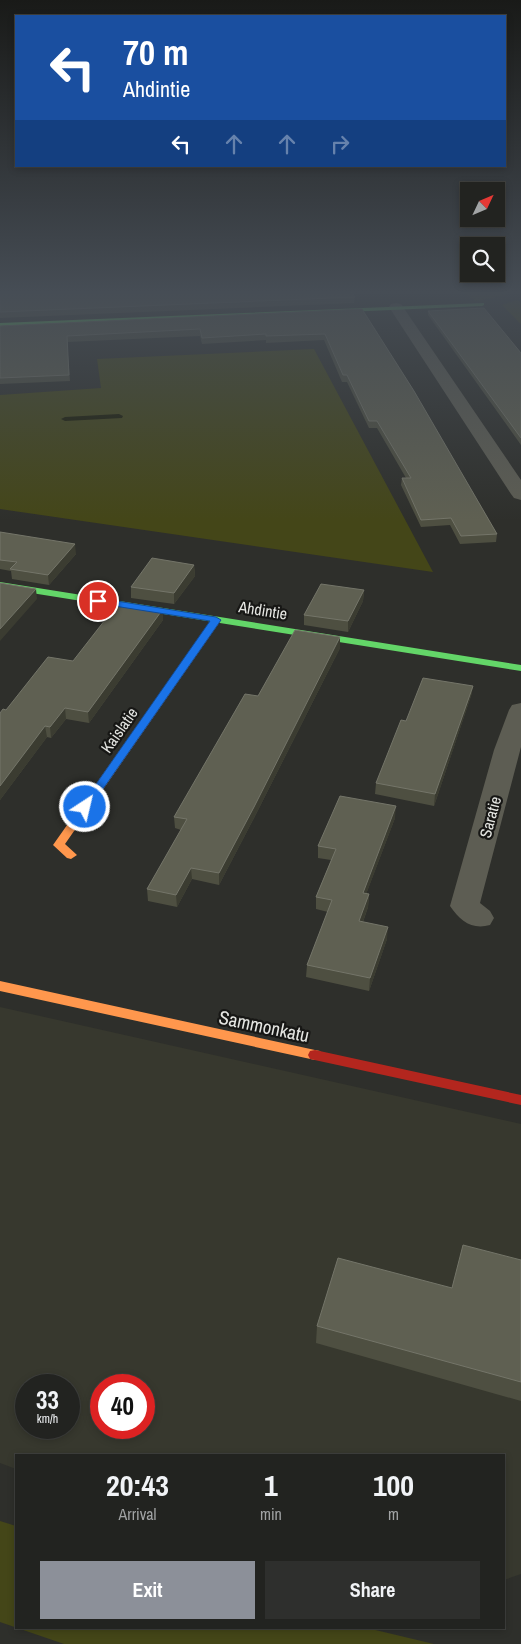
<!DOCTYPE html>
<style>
:root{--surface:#222320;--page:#2e2f2d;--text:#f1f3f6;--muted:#a2a4a5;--line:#3f403e;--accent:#8c9099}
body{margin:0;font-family:"Archivo Narrow",sans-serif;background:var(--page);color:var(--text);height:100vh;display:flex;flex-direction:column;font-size:19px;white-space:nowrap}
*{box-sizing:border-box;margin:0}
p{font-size:16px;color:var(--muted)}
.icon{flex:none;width:28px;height:28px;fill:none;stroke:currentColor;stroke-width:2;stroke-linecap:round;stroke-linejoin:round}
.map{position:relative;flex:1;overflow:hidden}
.panel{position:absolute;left:15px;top:1454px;width:490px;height:175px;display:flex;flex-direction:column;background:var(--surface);border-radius:0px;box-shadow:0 2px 8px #0003,0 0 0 1px var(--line)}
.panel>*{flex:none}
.hud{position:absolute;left:15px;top:15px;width:491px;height:152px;border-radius:0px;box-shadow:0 2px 8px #0003,0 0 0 1px var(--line);background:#1a4fa0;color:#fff;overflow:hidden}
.needle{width:32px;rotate:46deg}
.buttons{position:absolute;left:460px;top:182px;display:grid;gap:10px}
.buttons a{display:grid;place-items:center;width:45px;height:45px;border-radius:0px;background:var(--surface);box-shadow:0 2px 8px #0003,0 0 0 1px var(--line);font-size:25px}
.speed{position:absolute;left:15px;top:1374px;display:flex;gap:10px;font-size:25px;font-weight:700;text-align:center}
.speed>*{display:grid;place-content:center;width:65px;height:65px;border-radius:50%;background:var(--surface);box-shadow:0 2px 8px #0003,0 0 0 1px var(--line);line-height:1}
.speed small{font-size:12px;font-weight:400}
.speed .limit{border:8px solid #d22;background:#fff;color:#111}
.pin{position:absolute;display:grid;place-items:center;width:42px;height:42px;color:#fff;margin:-21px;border:2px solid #fff;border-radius:50%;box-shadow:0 1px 5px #0007}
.me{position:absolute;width:55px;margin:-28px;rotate:35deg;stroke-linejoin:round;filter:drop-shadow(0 0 4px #0008)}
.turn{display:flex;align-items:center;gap:18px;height:105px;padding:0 25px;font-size:22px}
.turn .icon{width:65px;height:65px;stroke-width:2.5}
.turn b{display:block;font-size:35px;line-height:42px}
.lanes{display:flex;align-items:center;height:48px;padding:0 25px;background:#0003;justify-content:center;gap:25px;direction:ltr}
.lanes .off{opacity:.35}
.eta{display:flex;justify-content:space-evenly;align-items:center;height:85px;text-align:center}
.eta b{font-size:30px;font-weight:700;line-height:35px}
.primary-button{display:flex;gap:10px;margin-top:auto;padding:10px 25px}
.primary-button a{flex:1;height:58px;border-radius:0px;background:var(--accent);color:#fff;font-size:20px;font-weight:700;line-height:58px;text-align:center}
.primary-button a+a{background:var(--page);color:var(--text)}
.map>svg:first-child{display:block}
.built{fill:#37382e;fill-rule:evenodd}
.green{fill:#444618}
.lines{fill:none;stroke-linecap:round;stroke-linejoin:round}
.stream{fill:#191a04;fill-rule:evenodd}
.street{fill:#5d5d53;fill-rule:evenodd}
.fast{fill:#63d668;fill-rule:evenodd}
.slow{fill:#ff974d;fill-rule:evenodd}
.jam{fill:#b3261e;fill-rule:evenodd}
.wall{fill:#4e4f41}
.shaded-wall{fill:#3b3c31}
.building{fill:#5f6052;stroke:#747569}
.route{fill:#1a73e8;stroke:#114b97}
.labels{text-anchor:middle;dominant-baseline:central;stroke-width:4.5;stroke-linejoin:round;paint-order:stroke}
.street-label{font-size:16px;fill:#e5e6e2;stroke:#171715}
.near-street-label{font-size:19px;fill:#e5e6e2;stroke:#171715}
</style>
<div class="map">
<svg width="521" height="1644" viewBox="0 0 521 1644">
<rect width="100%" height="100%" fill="#2e2f2b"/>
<path class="built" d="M 0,1007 L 521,1124 L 521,1574 L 504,1580 L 504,1455 L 16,1455 L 16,1469 L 0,1463 ZM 26,1385 L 69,1385 L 69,1428 L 26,1428 ZM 101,1385 L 144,1385 L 144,1428 L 101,1428 Z"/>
<path class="green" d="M 461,291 L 499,291 L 506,295 L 476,301 Z
M 517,300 L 521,302 L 521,324 L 502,305 Z
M 314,349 L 433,572 L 0,509 L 0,395 L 101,388 L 97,359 Z
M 0,1521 L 16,1526 L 16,1628 L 367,1628 L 434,1644 L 64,1644 L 0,1622 Z"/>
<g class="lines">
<path class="stream" d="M 119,414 L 123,416 L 122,418 L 65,421 L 61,419 L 65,417 Z"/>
<path class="street" d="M 396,303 L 401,304 L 521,480 L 521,500 L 514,498 L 511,494 L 389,307 L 391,304 Z
M 521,703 L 521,747 L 480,903 L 490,911 L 494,918 L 490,925 C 472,930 460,921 450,906 L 494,750 L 509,710 L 512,705 Z"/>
<path class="fast" d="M 484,303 L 484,305 L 482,306 L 0,327 L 0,323 Z
M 0,582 L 521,665 L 521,671 L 0,588 Z"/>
<path class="slow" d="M 216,617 L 221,620 L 65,844 L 77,855 L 71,859 L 67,858 L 53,845 L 213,618 Z
M 0,981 L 315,1050 L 320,1051 L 322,1055 L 320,1059 L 315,1060 L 0,991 Z"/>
<path class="jam" d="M 315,1050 L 521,1095 L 521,1105 L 310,1059 L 308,1055 L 310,1051 Z"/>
</g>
<path class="wall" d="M 0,291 L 355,297 L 354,303 L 0,318 Z
M 362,309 L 497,534 L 496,542 L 460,544 L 450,525 L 421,527 L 401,485 L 402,478 L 406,478 L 377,428 L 369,428 L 347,382 L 342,382 L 324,340 L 266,343 L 266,340 L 202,344 L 200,336 L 67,342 L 70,381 L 0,384 L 0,326 Z
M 428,311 L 521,353 L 521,445 L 428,315 Z
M 0,532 L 76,554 L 49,585 L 12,579 L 11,571 L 0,569 Z
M 194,565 L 195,576 L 174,604 L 131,598 L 131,587 Z
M 364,590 L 363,601 L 348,632 L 304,625 L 304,615 Z
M 163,609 L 163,620 L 89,723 L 66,719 L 51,738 L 47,737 L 0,800 L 0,713 L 6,710 L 73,661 Z
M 340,648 L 254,818 L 219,885 L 192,879 L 177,907 L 148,901 L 147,889 L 181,830 L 175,828 L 174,817 L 258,696 Z
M 473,686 L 471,696 L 434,806 L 375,794 L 376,783 L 406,721 Z
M 395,818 L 366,894 L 369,894 L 368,907 L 363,922 L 387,939 L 369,991 L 306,977 L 307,965 L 328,912 L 316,909 L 316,897 L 331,860 L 318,858 L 318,846 Z
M 521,1260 L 521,1401 L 316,1343 L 317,1326 L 452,1288 Z"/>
<path class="shaded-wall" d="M 75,544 L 76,554 L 49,585 L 48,575 Z
M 194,565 L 195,576 L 174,604 L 174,593 Z
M 36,589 L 37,599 L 0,641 L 0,629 Z
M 364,590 L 363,601 L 348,632 L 348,621 Z
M 163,609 L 163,620 L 89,723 L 88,712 Z
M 340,637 L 340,648 L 254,818 L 219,885 L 219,873 Z
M 473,686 L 471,696 L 434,806 L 435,794 Z
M 65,708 L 66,719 L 51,738 L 50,727 Z
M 45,726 L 47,737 L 0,800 L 0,786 Z
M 396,806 L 395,818 L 362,905 L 363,893 Z
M 191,868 L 192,879 L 177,907 L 176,895 Z
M 369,894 L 368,907 L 359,933 L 359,921 Z
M 388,927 L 387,939 L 369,991 L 370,978 Z"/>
<path class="building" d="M 0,291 L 351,291 L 355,297 L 0,312 Z
M 484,308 L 521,353 L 521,438 L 428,311 Z
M 362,309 L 414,391 L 497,534 L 461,536 L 451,518 L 421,520 L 402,478 L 411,478 L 377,421 L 369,421 L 347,375 L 343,375 L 325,334 L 266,336 L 266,334 L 202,338 L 200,329 L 67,336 L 69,375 L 0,378 L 0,326 Z
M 0,532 L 75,544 L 48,575 L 10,569 L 17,562 L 0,560 Z
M 152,558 L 194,565 L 174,593 L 131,587 Z
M 0,583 L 36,589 L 0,629 Z
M 321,584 L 364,590 L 348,621 L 304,615 Z
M 119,602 L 163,609 L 88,712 L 65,708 L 50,727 L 45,726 L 0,786 L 0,713 L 3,709 L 6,710 L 48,657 L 73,661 Z
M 295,630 L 340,637 L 254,807 L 219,873 L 191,868 L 176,895 L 147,889 L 187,819 L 174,817 L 245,694 L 258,696 Z
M 423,678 L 473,686 L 435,794 L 376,783 L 401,720 L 406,721 Z
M 340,796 L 396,806 L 363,893 L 369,894 L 359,921 L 388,927 L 370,978 L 307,965 L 332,900 L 316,897 L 336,849 L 318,846 Z
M 463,1245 L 521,1260 L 521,1382 L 317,1326 L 338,1258 L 452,1288 Z"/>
<linearGradient id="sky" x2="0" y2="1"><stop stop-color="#191a18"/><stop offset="0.56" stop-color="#464d55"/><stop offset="1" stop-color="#464d55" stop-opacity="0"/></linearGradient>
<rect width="521" height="521" fill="url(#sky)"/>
<path class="route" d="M 98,598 L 216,617 L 221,620 L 89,809 L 85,810 L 80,807 L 210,621 L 95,603 L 95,599 Z"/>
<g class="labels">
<g class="street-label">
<text transform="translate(263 610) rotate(9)">Ahdintie</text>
<text transform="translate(119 730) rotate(-55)">Kaislatie</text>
<text transform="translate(490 817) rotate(-75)">Saratie</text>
</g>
<g class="near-street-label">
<text transform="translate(264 1026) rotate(12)">Sammonkatu</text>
</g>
</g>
</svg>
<div class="buttons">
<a><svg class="needle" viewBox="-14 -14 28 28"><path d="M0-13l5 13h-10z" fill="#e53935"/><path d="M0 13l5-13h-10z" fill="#a2a4a5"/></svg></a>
<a><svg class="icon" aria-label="search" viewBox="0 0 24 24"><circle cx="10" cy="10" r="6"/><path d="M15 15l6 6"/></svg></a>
</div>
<div class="speed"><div>33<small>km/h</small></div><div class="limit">40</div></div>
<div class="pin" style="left:98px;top:601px;background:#d93025"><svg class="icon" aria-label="arrive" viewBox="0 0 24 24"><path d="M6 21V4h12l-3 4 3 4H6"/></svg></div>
<svg class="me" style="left:85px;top:807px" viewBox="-20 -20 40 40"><circle r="17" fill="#1a73e8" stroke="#fff" stroke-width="3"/><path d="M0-11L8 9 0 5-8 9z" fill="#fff"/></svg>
<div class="hud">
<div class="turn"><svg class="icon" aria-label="left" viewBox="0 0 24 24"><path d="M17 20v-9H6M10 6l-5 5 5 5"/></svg><div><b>70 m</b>Ahdintie</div></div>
<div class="lanes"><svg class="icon" aria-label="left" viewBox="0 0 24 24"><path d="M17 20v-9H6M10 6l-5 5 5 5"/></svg><svg class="icon off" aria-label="ahead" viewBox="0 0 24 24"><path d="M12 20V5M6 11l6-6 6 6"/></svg><svg class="icon off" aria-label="ahead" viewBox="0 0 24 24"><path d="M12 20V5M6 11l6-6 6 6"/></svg><svg class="icon off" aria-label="right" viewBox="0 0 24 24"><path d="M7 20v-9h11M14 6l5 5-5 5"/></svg></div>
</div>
<section class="panel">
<div class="eta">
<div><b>20:43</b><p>Arrival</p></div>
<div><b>1</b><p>min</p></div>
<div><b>100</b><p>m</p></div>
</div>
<div class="primary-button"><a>Exit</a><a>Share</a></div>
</section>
</div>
